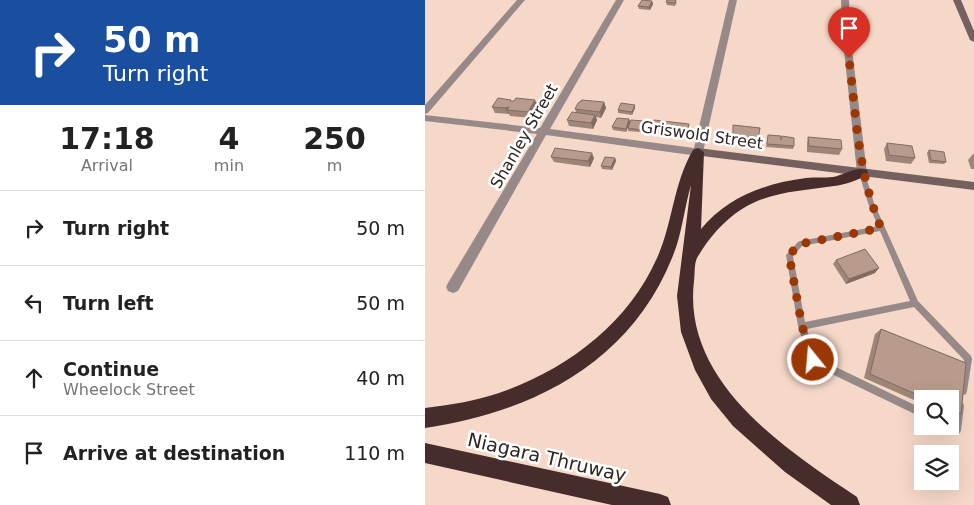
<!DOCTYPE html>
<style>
:root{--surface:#fff;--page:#f6f6f6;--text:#222;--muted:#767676;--line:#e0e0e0}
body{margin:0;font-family:"DejaVu Sans",sans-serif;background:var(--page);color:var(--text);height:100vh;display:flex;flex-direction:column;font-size:19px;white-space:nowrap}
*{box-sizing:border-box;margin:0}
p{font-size:16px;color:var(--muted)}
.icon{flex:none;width:28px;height:28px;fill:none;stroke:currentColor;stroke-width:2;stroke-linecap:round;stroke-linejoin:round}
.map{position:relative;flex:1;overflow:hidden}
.panel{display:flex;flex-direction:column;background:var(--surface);width:425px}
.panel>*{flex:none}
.hud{background:#1a4fa0;color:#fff;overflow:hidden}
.controls{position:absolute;left:489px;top:390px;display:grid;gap:10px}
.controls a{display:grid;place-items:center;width:45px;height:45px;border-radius:0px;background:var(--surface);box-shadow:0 5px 20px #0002;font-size:25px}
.pin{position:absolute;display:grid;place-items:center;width:42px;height:42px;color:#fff;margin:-51px -21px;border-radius:50% 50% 50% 0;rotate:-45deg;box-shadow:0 0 5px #0007}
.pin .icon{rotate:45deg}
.me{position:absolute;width:55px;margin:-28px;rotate:343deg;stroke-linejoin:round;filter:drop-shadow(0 0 4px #0008)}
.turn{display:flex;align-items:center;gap:18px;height:105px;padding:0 20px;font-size:22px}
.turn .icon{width:65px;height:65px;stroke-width:2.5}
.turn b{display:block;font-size:35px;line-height:42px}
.eta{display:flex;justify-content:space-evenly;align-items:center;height:85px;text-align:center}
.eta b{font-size:30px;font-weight:700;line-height:35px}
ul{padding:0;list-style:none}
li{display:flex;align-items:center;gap:15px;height:75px;padding:0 20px;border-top:1px solid var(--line)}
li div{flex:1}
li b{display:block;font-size:19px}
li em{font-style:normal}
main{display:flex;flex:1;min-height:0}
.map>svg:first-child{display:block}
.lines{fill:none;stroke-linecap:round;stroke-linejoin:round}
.lane{fill:#988989;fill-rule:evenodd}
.street{fill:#988989;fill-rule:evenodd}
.secondary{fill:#756060;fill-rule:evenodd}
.highway{fill:#472c2c;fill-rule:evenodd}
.wall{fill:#9e8578}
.shaded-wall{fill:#816c62}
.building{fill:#b89b8c;stroke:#816c62}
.route{stroke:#9b3702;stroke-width:9;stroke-dasharray:0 16.2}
.labels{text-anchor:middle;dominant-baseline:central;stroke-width:5;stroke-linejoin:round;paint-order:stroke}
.street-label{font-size:16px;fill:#2f241e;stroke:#fff}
.near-street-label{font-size:19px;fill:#2f241e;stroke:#fff}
</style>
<main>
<section class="panel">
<div class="hud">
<div class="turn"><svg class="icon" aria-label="right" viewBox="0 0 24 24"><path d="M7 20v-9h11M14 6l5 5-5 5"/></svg><div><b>50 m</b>Turn right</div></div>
</div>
<div class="eta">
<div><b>17:18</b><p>Arrival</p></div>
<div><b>4</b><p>min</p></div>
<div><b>250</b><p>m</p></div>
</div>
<ul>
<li><svg class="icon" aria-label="right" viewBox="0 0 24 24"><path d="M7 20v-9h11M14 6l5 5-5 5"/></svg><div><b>Turn right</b></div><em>50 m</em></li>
<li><svg class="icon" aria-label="left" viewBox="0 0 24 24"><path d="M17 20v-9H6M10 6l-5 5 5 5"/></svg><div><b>Turn left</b></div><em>50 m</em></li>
<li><svg class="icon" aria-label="ahead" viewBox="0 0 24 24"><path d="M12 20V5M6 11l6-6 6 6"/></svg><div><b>Continue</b><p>Wheelock Street</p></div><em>40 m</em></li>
<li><svg class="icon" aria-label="arrive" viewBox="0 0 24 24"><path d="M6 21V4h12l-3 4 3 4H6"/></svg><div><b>Arrive at destination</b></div><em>110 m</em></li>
</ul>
</section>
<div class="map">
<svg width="549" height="505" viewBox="0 0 549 505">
<rect width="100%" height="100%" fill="#f6d8c8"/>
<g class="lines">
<path class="lane" d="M 435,171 L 439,171 L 440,173 L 449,203 L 493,301 L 546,356 L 547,359 L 542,391 L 541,394 L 538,395 L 535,394 L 534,391 L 539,360 L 489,307 L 382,329 L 390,357 L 498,409 L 498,418 L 384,363 L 373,326 L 361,255 L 373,242 L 375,241 L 453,226 L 443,203 L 434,173 ZM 455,231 L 485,301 L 380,322 L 368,256 L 377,246 Z
M 535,402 L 538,403 L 539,406 L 536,430 L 535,433 L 532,434 L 520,429 L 519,426 L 525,426 L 525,422 L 528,424 L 532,403 Z"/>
<path class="street" d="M 92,0 L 100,0 L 3,113 L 0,114 L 0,105 Z
M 191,0 L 199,0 L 125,129 L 269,148 L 304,0 L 312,0 L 278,152 L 273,156 L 121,135 L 33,291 L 28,293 L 23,291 L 21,287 L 23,283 L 112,134 L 0,121 L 0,115 L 115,128 Z
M 416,0 L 424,0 L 426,41 L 442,173 L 437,177 L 432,173 L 418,41 Z"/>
<path class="secondary" d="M 528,0 L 536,0 L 549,31 L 549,42 L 545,40 Z
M 273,148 L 549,182 L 549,190 L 269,155 L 268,152 L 269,149 Z"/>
<path class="highway" d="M 273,148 L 279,152 L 276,229 C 302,197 341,183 381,178 C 390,177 399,178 408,177 C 419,175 431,166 442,170 L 443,173 L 442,176 C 431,180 420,185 409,186 C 377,191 346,191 317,209 C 298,221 283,239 272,258 C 269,264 270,275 269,281 C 257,382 360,449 432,497 L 435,505 L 406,505 L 360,472 L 308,426 L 286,399 L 270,370 L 256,332 L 252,296 L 266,185 C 259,209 257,235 247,258 C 204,364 107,412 0,428 L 0,408 C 25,405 50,401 74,393 C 141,370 203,324 232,258 C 248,223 248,184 268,150 Z
M 0,443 L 235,494 L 243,497 L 246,505 L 187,505 L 0,463 Z"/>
</g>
<path class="wall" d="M 227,1 L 228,4 L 225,10 L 214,9 L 213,6 Z
M 241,2 L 252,2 L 250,6 L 242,5 Z
M 87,101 L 113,106 L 106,118 L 85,116 L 84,114 L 70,113 L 67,107 Z
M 179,102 L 181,108 L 176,118 L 171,117 L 172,120 L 168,129 L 144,126 L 142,120 L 151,112 L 150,109 Z
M 210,108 L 207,115 L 193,113 L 193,110 Z
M 204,119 L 205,122 L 201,132 L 188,130 L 187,127 Z
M 219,124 L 216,132 L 203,131 L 203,128 Z
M 228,124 L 264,124 L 264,129 L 262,138 L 232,134 L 231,130 L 229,130 Z
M 308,125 L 335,128 L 332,145 L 308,142 Z
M 343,135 L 369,146 L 368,149 L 341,147 Z
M 383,137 L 417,149 L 414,155 L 382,152 L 382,143 Z
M 462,143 L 490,158 L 486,164 L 461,161 L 459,149 Z
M 504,150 L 521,162 L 519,164 L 504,163 L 502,153 Z
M 548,154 L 549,154 L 549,169 L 546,169 L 543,160 Z
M 126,157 L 169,158 L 165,167 L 129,162 Z
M 190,158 L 191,161 L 187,170 L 177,169 L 176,166 Z
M 411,260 L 450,273 L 421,284 L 408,264 Z
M 456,329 L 541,363 L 536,414 L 525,416 L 525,399 L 498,399 L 498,404 L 439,378 L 450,334 Z"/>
<path class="shaded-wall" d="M 227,1 L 228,4 L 225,10 L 224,7 Z
M 110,100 L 113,106 L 106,118 L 103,112 Z
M 179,102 L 181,108 L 176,118 L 175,112 Z
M 210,105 L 210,108 L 207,115 L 207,112 Z
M 84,107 L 82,110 L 84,114 L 83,114 L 80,108 Z
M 170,115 L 172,120 L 168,129 L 166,123 Z
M 204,119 L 205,122 L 201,132 L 201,129 Z
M 219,121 L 219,124 L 216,132 L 216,130 Z
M 264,124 L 264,129 L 262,138 L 262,132 Z
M 167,153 L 169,158 L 165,167 L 163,161 Z
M 190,158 L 191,161 L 187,170 L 186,167 Z
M 454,268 L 450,273 L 421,284 L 424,279 Z"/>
<path class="building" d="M 217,0 L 227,1 L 224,7 L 213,6 Z
M 242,0 L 251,0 L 250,3 L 241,2 Z
M 73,98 L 86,100 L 85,101 L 89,101 L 91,98 L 110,100 L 103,112 L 82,110 L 84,107 L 80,108 L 67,107 Z
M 157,100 L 179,102 L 175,112 L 150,109 L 153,103 Z
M 196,103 L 210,105 L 207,112 L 193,110 Z
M 147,112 L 170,115 L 166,123 L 142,120 Z
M 192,118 L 204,119 L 201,129 L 187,127 Z
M 206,120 L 219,121 L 216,130 L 203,128 Z
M 229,120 L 264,124 L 262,132 L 231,128 L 233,124 L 228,124 Z
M 308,125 L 335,128 L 333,139 L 308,137 Z
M 343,135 L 356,136 L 356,140 L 357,136 L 369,138 L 369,146 L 342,144 Z
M 383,137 L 416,140 L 417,149 L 384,146 Z
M 462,143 L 487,146 L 490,158 L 464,155 Z
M 130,148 L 167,153 L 163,161 L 126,157 Z
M 504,150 L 519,152 L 521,162 L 506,160 Z
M 180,157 L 190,158 L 186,167 L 176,166 Z
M 440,249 L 454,268 L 424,279 L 411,260 Z
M 456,329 L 541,363 L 536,414 L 525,409 L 525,399 L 502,399 L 445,374 Z"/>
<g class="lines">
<path class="route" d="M 388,360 L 377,326 L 364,255 L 375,244 L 456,228 C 433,173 431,117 424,58"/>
</g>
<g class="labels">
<g class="street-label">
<text transform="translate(277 135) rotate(8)">Griswold Street</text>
<text transform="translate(99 136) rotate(-60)">Shanley Street</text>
</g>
<g class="near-street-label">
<text transform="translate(122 457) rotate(13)">Niagara Thruway</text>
</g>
</g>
</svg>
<div class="controls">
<a><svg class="icon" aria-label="search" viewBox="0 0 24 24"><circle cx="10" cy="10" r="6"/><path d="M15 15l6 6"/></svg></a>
<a><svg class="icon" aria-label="layers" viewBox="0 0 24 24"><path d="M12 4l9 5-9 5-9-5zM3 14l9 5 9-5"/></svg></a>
</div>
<div class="pin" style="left:424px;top:58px;background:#d93025"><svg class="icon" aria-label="arrive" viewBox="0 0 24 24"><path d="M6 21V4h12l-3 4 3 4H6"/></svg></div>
<svg class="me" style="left:388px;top:360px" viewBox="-20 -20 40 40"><circle r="17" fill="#9b3702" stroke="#fff" stroke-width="3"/><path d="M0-11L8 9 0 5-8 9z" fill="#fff"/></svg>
</div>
</main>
